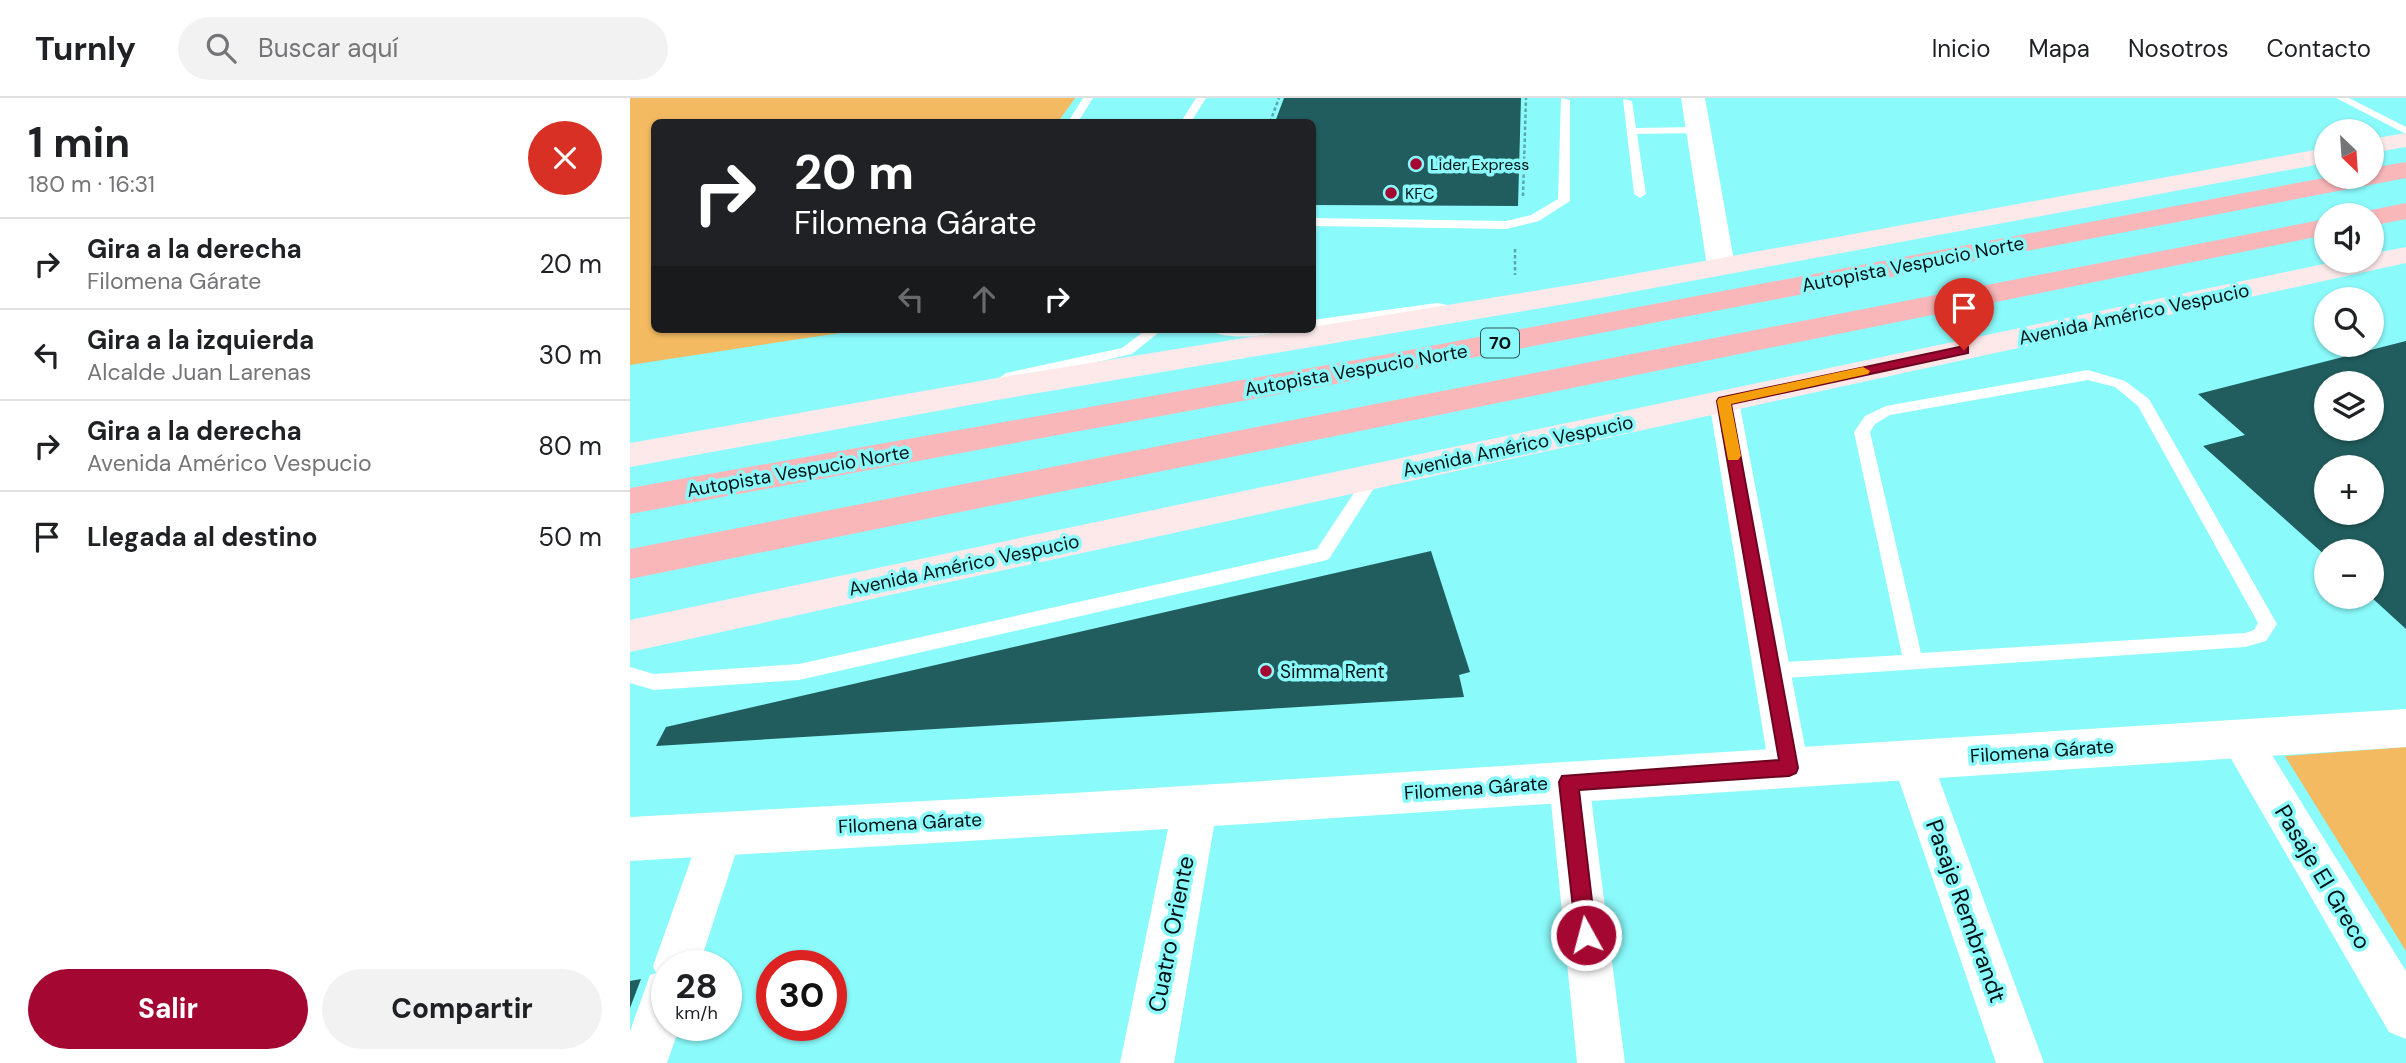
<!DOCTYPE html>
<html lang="es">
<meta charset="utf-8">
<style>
:root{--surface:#fff;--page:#f2f2f2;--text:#202124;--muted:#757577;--line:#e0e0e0;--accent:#a40732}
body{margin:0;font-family:"DM Sans",sans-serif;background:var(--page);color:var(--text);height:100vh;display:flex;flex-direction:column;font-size:26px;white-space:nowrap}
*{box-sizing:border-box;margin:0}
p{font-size:23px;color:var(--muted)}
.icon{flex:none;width:38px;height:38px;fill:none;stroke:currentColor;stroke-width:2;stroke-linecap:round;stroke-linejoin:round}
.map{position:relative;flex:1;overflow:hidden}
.sheet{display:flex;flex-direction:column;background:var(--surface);width:630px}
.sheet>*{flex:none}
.guide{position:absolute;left:21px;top:21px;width:665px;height:214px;border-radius:10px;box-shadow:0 2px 5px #0004;background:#202124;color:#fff;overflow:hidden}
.needle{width:46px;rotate:155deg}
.buttons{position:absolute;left:1684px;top:21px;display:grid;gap:14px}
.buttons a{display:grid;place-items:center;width:70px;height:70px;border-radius:50%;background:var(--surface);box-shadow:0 2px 5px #0004;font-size:35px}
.speed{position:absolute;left:21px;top:852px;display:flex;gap:14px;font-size:35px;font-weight:700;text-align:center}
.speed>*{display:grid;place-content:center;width:91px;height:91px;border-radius:50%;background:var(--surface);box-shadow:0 2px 5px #0004;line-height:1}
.speed small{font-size:18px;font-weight:400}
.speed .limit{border:10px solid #d22;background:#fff;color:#111}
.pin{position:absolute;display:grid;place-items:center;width:60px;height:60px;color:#fff;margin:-72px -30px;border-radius:50% 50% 50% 0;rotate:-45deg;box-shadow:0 0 7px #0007}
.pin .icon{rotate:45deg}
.me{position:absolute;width:77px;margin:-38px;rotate:353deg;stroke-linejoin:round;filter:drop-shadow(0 0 5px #0008)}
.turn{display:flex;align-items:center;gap:24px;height:147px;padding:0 28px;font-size:32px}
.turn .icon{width:91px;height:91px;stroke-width:2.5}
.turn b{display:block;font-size:49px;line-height:60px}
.lanes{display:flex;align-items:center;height:66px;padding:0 28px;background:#0003;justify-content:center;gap:35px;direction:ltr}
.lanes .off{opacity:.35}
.round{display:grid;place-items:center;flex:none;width:74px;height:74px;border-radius:37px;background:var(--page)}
.head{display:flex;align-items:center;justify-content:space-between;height:119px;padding:0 28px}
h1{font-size:42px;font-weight:700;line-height:52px}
.primary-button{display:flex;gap:14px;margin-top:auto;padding:14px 28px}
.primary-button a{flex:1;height:80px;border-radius:42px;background:var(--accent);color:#fff;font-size:28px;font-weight:700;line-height:80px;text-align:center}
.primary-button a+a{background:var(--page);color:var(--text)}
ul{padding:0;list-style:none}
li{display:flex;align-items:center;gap:21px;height:91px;padding:0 28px;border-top:2px solid var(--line)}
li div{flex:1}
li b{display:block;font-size:26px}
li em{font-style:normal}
header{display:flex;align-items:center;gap:42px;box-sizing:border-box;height:98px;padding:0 35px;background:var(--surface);border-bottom:2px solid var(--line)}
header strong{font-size:33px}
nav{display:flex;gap:38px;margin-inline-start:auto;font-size:24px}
.search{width:490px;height:63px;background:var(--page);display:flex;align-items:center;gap:18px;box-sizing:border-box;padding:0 24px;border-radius:38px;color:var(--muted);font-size:26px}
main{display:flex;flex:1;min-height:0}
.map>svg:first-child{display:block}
.green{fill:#f3ba62}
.building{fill:#215d5e;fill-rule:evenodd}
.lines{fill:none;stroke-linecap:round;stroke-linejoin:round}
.path{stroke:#5aa8a9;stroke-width:2.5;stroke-dasharray:3.5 2.5;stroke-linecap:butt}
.service{fill:#fff;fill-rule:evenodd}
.minor{fill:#fff;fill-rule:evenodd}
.tertiary{fill:#fff;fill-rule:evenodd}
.secondary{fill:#fde9ea;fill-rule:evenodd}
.motorway{fill:#f9b7ba;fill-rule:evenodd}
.route{fill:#a40732;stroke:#6b0520;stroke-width:2}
.slow{fill:#f59e0b}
.poi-dot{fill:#a40732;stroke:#8bfafb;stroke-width:2.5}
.labels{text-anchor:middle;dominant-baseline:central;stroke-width:7;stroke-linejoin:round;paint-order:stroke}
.far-poi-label{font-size:16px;fill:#001213;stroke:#8bfafb;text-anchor:start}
.shield{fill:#8bfafb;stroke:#2a5859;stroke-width:2}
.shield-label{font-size:18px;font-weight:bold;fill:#001213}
.street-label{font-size:19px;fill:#001213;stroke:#8bfafb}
.poi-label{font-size:19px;fill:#001213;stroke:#8bfafb;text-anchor:start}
.near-street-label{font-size:23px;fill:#001213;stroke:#8bfafb}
</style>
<header>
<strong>Turnly</strong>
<div class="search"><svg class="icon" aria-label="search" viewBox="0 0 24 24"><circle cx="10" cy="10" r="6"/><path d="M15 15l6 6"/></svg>Buscar aquí</div>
<nav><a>Inicio</a><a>Mapa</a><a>Nosotros</a><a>Contacto</a></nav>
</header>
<main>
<section class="sheet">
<div class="head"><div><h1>1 min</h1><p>180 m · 16:31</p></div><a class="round" style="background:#d93025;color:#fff"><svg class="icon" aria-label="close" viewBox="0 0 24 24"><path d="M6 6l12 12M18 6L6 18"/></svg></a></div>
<ul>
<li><svg class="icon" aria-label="right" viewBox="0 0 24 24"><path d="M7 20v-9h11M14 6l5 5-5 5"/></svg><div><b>Gira a la derecha</b><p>Filomena Gárate</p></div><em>20 m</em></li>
<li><svg class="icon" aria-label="left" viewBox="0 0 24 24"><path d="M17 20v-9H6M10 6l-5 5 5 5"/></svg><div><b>Gira a la izquierda</b><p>Alcalde Juan Larenas</p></div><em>30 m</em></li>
<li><svg class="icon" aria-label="right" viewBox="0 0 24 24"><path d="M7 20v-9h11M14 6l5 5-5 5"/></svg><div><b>Gira a la derecha</b><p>Avenida Américo Vespucio</p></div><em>80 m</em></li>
<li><svg class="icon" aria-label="arrive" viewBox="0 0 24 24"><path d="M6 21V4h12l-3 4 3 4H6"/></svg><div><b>Llegada al destino</b></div><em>50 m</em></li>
</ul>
<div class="primary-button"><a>Salir</a><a>Compartir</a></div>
</section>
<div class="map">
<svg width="1776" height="965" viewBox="0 0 1776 965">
<rect width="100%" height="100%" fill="#8bfafb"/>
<path class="green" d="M 0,0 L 445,0 L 428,24 L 24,24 L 24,231 L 236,231 L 0,267 Z
M 1776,649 L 1776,853 L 1655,658 Z"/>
<path class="building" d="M 654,0 L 891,0 L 888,108 L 682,107 L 682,24 L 645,24 Z
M 1776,243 L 1776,531 L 1741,499 L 1741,453 L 1696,453 L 1696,458 L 1573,348 L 1615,337 L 1568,296 ZM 1696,285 L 1741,285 L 1741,331 L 1696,331 ZM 1696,369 L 1741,369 L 1741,415 L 1696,415 Z
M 801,453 L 840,574 L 829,577 L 834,599 L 26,648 L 36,629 Z
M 11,881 L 0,910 L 0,883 Z"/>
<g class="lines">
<path class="path" d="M 640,24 L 649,0
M 893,98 L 896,0
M 885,151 L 885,177"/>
<path class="service" d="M 453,0 L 463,0 L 448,24 L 438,24 Z
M 566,0 L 576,0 L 561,24 L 551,24 Z
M 931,0 L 940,2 L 940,103 L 909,123 L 876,131 L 682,128 L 682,120 L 876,123 L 901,117 L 928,101 Z
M 1706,0 L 1719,0 L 1776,29 L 1776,36 Z
M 993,1 L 1002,3 L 1006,30 L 1068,29 L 1074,32 L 1068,35 L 1007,36 L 1016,96 L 1010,100 L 1004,96 Z
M 807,205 L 833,210 L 835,213 L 828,217 L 807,213 L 682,230 L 682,222 Z
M 517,231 L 533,231 L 502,256 L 376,285 L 369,280 L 376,275 L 492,250 Z
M 577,231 L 649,231 C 637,241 589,241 577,231 Z
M 1458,272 L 1495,283 L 1519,301 L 1647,526 L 1636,543 L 1615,549 L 1141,581 L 1134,579 L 1132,573 L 1134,567 L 1141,565 L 1272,557 L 1224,334 L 1235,318 L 1256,308 ZM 1458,282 L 1485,289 L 1508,308 L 1628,525 L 1624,532 L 1615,535 L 1291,555 L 1240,334 L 1245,326 L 1260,317 Z
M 743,373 L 751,379 L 699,461 L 693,463 L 169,582 L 24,592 L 0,585 L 0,569 L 24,576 L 169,566 L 687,451 L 737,375 Z"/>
<path class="minor" d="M 1094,293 L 1105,296 L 1109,303 L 1179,670 L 1173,683 L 1159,688 L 1145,683 L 1139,670 L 1079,303 L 1083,296 Z
M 1610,623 L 1624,628 L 1776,873 L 1776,941 L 1759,934 L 1596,652 L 1590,640 L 1596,628 Z
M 1282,644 L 1296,649 L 1302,662 L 1414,965 L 1366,965 L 1262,662 L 1268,649 Z
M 939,666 L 953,671 L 959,684 L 995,965 L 947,965 L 919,684 L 925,671 Z
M 91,716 L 106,722 L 112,736 L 69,868 L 37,868 L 37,928 L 50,928 L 37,965 L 0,965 L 0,933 L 20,877 L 26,875 L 23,868 L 70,736 L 76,722 Z"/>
<path class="tertiary" d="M 1051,0 L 1075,0 L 1105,168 L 1101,174 L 1091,177 L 1081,174 L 1077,168 Z
M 1776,611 L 1776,649 L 584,728 L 544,965 L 490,965 L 538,731 L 0,763 L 0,719 L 443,695 Z"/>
<path class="secondary" d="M 1776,35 L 1776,49 L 1741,55 L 1741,41 Z
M 1696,50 L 1696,65 L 959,202 L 367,302 L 0,369 L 0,345 L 367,280 L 959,184 Z
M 1776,149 L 1776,165 L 0,554 L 0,522 L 1708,163 L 1741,163 L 1741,156 Z"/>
<path class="motorway" d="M 1776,64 L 1776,80 L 737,280 L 0,416 L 0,390 L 737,260 L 1699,79 L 1741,79 L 1741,70 Z
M 1776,105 L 1776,121 L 1741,128 L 1741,117 L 1729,117 L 1731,114 Z
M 1696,121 L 1696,137 L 0,481 L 0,451 Z"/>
</g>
<path class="route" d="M 1334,248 L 1338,249 L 1338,255 L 1101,306 L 1168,670 L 1166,675 L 1159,678 L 949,692 L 966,837 L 963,844 L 956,847 L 949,844 L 946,837 L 929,684 L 932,678 L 1149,662 L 1087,303 L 1089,300 Z"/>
<path class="slow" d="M 1233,269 L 1240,273 L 1238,276 L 1101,306 L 1111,358 L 1108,362 L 1098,362 L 1087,303 L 1089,300 Z"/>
<g class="poi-dot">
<circle cx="786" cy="66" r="7"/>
<circle cx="761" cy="95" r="7"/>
<circle cx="636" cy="573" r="7"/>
</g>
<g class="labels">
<g class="far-poi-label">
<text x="800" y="66">Lider Express</text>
<text x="775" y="95">KFC</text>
</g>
<rect class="shield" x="851" y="230.5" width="38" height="29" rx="5"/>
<g class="shield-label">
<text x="870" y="245">70</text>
</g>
<g class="street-label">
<text transform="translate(1283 166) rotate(-11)">Autopista Vespucio Norte</text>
<text transform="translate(1504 216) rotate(-12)">Avenida Américo Vespucio</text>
<text transform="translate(726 272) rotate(-10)">Autopista Vespucio Norte</text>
<text transform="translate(888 348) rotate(-12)">Avenida Américo Vespucio</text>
<text transform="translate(168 373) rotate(-10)">Autopista Vespucio Norte</text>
<text transform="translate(334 467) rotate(-12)">Avenida Américo Vespucio</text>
<text transform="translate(1412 653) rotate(-4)">Filomena Gárate</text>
<text transform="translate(846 690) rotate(-4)">Filomena Gárate</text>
<text transform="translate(280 725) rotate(-3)">Filomena Gárate</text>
</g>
<g class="poi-label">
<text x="650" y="573">Simma Rent</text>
</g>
<g class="near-street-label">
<text transform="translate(1693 779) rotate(59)">Pasaje El Greco</text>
<text transform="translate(1336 813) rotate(70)">Pasaje Rembrandt</text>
<text transform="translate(541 836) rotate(-79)">Cuatro Oriente</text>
</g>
</g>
</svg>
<div class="buttons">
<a><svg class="needle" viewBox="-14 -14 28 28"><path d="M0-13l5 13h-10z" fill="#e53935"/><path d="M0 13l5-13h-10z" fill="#757577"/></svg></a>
<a><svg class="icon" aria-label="sound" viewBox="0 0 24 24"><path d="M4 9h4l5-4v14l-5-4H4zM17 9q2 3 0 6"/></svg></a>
<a><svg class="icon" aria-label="search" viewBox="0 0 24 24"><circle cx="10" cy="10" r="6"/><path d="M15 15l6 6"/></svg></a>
<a><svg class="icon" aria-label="layers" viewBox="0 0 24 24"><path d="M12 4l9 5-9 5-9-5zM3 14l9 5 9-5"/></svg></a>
<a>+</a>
<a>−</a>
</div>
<div class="speed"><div>28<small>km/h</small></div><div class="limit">30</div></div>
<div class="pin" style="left:1334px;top:252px;background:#d93025"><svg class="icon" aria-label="arrive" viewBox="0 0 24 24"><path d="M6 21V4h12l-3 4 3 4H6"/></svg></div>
<svg class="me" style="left:956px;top:837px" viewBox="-20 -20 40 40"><circle r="17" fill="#a40732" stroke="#fff" stroke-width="3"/><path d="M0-11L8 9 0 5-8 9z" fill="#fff"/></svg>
<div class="guide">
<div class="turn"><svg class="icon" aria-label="right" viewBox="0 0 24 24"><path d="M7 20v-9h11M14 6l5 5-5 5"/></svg><div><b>20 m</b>Filomena Gárate</div></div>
<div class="lanes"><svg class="icon off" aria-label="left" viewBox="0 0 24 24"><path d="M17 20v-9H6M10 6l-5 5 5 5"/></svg><svg class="icon off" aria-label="ahead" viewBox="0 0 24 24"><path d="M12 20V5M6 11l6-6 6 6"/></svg><svg class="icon" aria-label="right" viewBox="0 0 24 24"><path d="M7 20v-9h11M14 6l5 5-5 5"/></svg></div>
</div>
</div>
</main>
